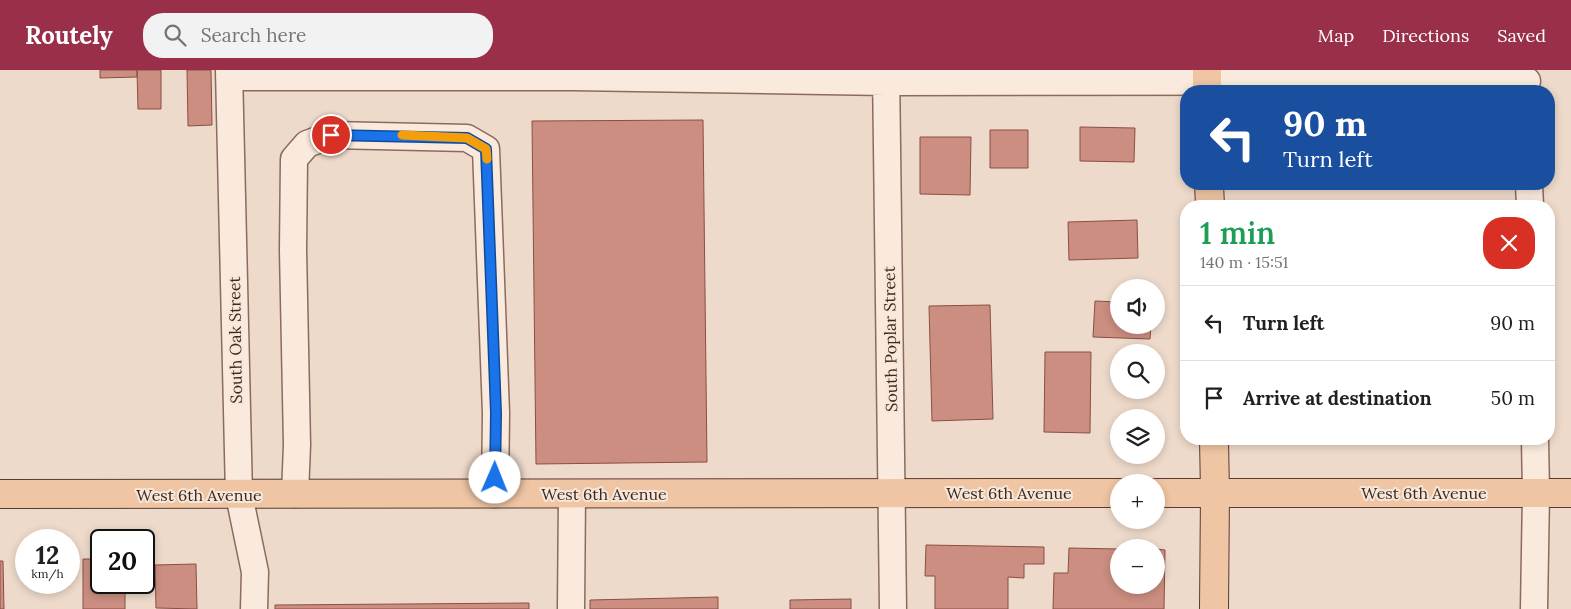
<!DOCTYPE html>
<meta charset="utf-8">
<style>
:root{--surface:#fff;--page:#f2f2f2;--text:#202124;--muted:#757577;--line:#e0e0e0;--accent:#992f49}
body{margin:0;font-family:Lora,serif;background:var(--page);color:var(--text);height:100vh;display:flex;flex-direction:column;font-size:19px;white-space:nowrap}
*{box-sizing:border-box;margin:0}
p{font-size:16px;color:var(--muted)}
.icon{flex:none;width:28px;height:28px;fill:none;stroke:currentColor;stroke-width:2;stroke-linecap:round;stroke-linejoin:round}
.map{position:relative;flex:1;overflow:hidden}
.drawer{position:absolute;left:1180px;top:130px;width:375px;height:245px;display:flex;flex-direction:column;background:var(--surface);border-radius:20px;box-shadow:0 2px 8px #0003}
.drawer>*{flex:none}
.top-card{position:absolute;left:1180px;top:15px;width:375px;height:105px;border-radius:20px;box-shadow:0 2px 8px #0003;background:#1a4fa0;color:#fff;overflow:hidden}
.controls{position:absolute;left:1110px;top:209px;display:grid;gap:10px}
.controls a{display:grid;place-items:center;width:55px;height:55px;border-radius:50%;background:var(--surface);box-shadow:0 2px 8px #0003;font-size:25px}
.speed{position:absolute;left:15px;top:459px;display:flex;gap:10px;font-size:25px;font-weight:700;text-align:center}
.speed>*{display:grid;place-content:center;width:65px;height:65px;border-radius:50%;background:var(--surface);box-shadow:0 2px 8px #0003;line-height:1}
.speed small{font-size:12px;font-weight:400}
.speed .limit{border:2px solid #111;border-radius:8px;background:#fff;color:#111}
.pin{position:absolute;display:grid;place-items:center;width:42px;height:42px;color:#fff;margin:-21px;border:2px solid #fff;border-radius:50%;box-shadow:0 1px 5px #0007}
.me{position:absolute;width:55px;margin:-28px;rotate:1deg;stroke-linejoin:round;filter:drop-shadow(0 0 4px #0008)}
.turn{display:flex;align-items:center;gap:18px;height:105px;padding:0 20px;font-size:22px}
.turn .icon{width:65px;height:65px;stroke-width:2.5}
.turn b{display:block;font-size:35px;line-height:42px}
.round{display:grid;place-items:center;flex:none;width:52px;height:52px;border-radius:20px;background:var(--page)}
.head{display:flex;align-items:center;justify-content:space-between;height:85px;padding:0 20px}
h1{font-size:30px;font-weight:600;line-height:38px;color:#1e9e55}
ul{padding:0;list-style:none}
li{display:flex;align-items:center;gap:15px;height:75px;padding:0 20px;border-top:1px solid var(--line)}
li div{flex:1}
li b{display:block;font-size:19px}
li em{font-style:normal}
header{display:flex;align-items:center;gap:30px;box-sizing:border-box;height:70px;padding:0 25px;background:var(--accent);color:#fff}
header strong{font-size:24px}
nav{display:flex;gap:28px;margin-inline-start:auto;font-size:18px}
.search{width:350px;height:45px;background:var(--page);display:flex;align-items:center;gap:12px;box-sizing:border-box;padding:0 18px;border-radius:20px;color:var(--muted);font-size:19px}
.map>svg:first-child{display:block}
.building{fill:#cb8e80;stroke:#8a4f44}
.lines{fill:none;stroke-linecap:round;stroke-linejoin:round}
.minor-casing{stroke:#8b6b5e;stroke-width:29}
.major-casing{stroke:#593b32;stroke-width:30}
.minor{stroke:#f9eadd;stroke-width:26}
.major{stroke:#efc5a3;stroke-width:28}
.route-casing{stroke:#114b97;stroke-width:12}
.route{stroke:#1a73e8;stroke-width:9}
.slow{stroke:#f59e0b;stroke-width:9}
.labels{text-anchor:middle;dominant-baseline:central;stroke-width:4;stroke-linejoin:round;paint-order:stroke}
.street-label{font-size:16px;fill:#3c2821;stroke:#f6e7d9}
</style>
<header>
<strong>Routely</strong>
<div class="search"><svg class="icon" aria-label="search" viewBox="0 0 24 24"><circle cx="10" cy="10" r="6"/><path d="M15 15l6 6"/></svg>Search here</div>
<nav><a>Map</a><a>Directions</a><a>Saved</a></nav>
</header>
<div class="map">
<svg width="1571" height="539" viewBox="0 0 1571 539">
<rect width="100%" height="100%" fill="#eedaca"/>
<path class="building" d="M 100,0 L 137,0 L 137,7 L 100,8 Z
M 137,0 L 161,0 L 161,39 L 138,39 Z
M 187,0 L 211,0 L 212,55 L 188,56 Z
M 703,50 L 707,392 L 536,394 L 532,51 Z
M 1080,57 L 1135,58 L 1134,92 L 1080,91 Z
M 990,60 L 1028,60 L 1028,98 L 990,98 Z
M 920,67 L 971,67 L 970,125 L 920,124 Z
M 1137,150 L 1138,188 L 1069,190 L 1068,152 Z
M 1095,231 L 1119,232 L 1119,255 L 1151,255 L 1150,269 L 1093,267 Z
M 990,235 L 993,349 L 932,351 L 929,236 Z
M 1045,282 L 1091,282 L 1090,363 L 1044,362 Z
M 926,475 L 1044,477 L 1044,494 L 1024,494 L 1024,508 L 1008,507 L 1008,539 L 935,539 L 935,506 L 925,506 Z
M 1069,478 L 1119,479 L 1119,515 L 1156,515 L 1156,479 L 1165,480 L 1164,539 L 1053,539 L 1054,503 L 1068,503 Z
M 83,489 L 101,489 L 101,512 L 125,512 L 125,539 L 83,539 Z
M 0,491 L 3,491 L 4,539 L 0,539 Z
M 196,494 L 197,539 L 156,538 L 155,495 Z
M 718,527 L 718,539 L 590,539 L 590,530 Z
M 851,529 L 851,539 L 790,539 L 790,530 Z
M 529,533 L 529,539 L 275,539 L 275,535 Z"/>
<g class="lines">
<g class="minor-casing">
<path id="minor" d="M 229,0 L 239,425 L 255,502 L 254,539
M 886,0 L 893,539
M 229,7 L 572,7 L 886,12 L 1527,11
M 1529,114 L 1530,136
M 295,424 L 297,375 L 293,180 L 294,89 L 307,74 L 331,65 L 467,68 L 486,79 L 496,343 L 495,424
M 571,539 L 572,424
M 1534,539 L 1536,423 L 1535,369"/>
</g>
<g class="major-casing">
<path id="major" d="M 1207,0 L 1207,21
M 1209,114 L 1210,136
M 1156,423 L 1571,423
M 0,424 L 1119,423
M 1214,539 L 1215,423 L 1214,369"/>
</g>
<use href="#minor" class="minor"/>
<use href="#major" class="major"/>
</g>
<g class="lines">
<g class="route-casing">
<path id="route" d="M 331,65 L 467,68 L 486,79 L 496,343 L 495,408"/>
</g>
<use href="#route" class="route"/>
<path class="slow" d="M 402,65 L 467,68 L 486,79 L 487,89"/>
</g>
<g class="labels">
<g class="street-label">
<text transform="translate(890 269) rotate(-91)">South Poplar Street</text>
<text transform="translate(235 270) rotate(-91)">South Oak Street</text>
<text x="1009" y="423">West 6th Avenue</text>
<text x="1424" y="423">West 6th Avenue</text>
<text x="604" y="424">West 6th Avenue</text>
<text x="199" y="425">West 6th Avenue</text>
</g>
</g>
</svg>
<div class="controls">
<a><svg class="icon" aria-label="sound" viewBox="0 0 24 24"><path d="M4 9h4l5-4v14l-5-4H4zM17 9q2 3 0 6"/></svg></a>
<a><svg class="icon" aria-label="search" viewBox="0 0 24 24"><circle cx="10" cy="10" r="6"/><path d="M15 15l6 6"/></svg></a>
<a><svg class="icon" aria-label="layers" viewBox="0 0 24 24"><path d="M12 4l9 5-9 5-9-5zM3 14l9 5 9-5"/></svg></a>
<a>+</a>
<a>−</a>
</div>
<div class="speed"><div>12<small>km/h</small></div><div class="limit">20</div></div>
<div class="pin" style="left:331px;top:65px;background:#d93025"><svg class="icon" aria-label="arrive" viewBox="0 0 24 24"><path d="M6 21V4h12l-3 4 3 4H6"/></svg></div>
<svg class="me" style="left:495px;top:408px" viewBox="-20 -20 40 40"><circle r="19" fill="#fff"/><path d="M0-13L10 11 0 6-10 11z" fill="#1a73e8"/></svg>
<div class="top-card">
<div class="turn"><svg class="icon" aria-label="left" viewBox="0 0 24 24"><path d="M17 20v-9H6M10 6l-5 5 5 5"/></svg><div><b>90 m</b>Turn left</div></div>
</div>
<section class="drawer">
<div class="head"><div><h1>1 min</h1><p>140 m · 15:51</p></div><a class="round" style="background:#d93025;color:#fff"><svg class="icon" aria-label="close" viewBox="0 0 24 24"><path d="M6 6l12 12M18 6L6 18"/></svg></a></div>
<ul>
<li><svg class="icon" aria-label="left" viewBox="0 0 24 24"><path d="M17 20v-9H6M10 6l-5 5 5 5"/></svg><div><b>Turn left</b></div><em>90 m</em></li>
<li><svg class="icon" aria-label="arrive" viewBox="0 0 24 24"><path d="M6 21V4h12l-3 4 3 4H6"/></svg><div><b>Arrive at destination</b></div><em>50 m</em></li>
</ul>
</section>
</div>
